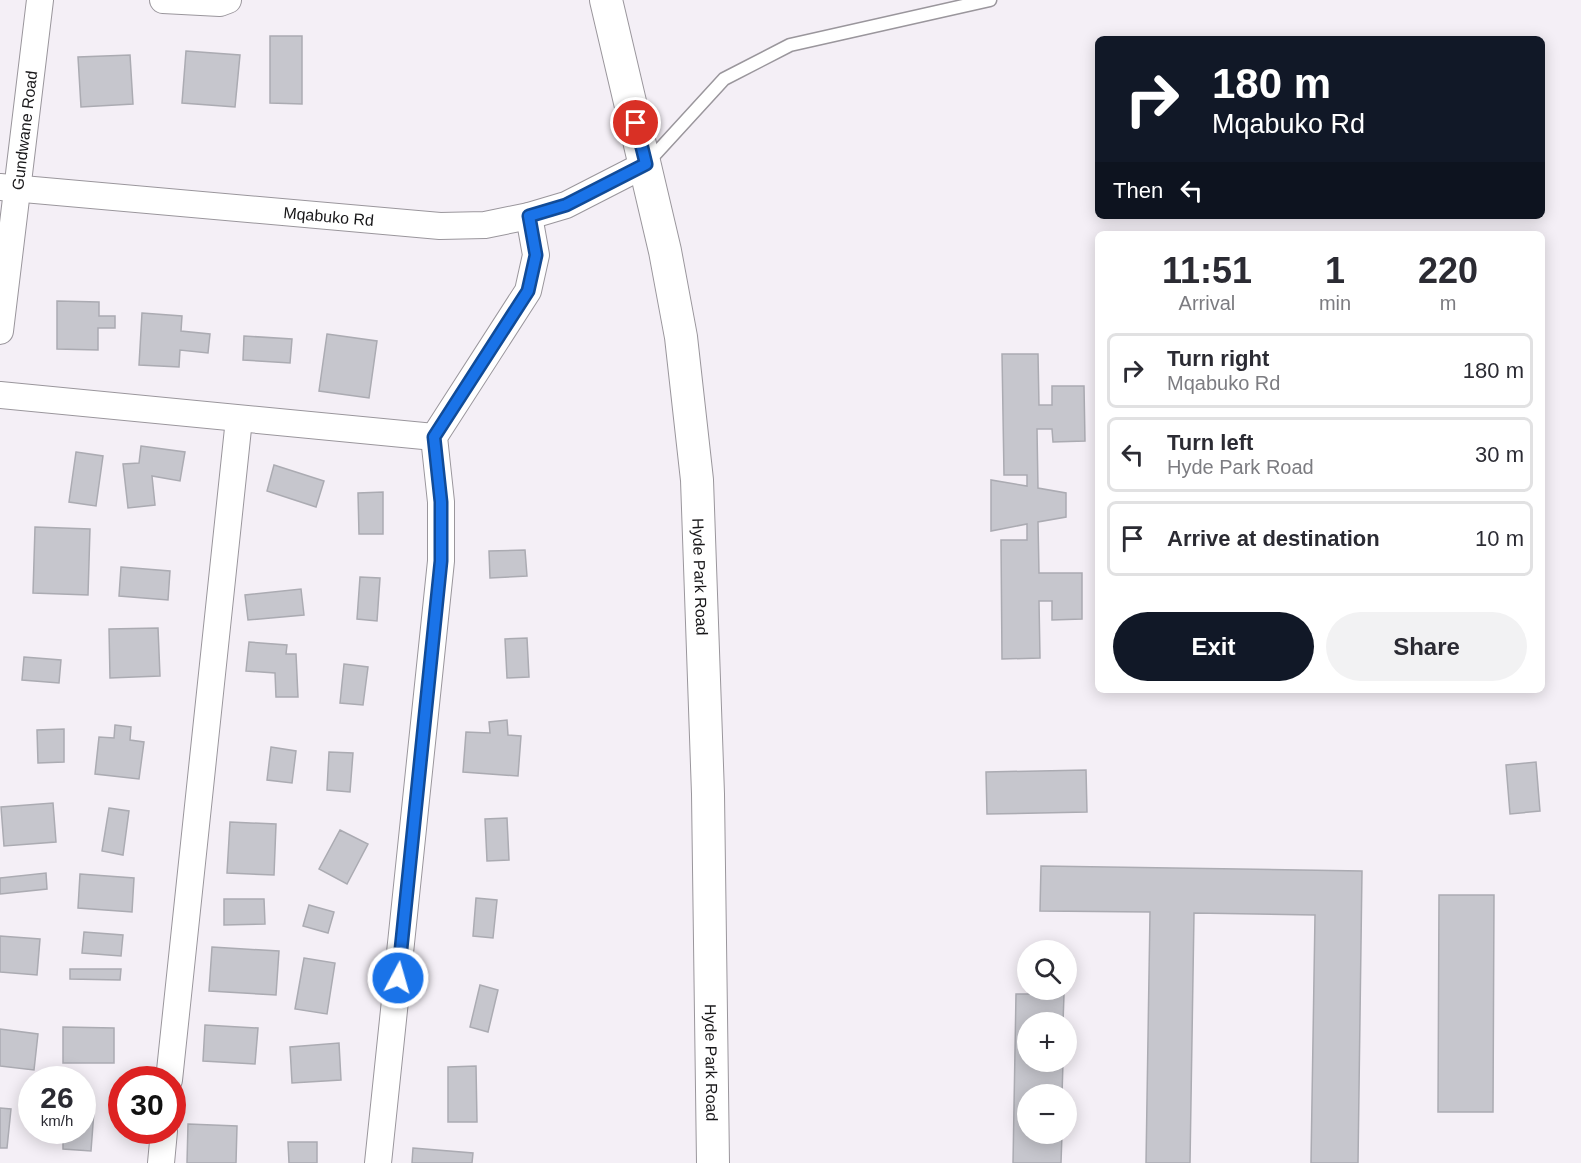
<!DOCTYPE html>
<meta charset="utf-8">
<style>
:root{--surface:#fff;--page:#f2f2f3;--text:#2b2b33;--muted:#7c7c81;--line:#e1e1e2;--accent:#111827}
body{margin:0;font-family:Arial,sans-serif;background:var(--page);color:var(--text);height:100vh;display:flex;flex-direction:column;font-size:22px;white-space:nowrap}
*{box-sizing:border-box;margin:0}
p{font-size:20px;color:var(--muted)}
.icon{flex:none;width:33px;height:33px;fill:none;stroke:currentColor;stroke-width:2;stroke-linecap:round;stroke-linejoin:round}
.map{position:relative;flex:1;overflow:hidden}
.drawer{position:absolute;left:1095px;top:231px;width:450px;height:462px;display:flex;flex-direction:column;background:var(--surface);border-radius:9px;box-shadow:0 3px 15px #0003}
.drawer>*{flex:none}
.hud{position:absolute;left:1095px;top:36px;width:450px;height:183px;border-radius:9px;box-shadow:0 3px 15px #0003;background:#111827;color:#fff;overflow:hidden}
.controls{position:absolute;left:1017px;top:940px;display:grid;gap:12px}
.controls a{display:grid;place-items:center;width:60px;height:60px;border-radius:50%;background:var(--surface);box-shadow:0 3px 15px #0003;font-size:30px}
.speed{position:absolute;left:18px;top:1066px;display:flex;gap:12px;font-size:30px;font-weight:700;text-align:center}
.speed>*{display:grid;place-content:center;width:78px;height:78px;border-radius:50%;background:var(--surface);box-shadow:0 3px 15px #0003;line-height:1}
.speed small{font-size:15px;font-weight:400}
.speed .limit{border:9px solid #d22;background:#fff;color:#111}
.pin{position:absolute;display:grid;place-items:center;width:51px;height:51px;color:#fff;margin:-26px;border:3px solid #fff;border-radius:50%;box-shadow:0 2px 6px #0007}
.me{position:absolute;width:66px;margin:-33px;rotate:6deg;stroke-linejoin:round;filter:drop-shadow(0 0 4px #0008)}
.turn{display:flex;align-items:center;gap:21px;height:126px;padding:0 18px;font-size:27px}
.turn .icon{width:78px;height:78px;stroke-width:2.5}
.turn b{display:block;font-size:42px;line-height:51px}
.then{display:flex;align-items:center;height:57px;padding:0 18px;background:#0003;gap:12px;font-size:22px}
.eta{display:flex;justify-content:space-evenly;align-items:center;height:102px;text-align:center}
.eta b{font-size:36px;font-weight:700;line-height:42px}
.button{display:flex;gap:12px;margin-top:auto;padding:12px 18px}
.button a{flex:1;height:69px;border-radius:36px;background:var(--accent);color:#fff;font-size:24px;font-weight:700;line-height:69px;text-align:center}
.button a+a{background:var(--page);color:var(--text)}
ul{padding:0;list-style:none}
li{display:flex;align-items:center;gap:18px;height:75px;margin:0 12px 9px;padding:0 6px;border:3px solid var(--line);border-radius:9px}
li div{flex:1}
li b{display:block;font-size:22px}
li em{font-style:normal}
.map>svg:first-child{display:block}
.building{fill:#c6c6cd;stroke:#ababb2;stroke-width:1.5}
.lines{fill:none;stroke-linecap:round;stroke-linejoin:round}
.service-casing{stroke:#9a969c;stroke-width:15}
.minor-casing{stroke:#9a969c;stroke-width:28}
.tertiary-casing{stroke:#9a969c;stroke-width:34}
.service{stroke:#fff;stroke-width:12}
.minor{stroke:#fff;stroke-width:26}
.tertiary{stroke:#fff;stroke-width:32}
.route-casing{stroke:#114b97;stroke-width:15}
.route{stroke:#1a73e8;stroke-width:10}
.labels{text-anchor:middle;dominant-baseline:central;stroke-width:5;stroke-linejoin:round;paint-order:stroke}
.street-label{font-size:16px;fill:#181719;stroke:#f4eff6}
</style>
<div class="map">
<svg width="1581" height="1163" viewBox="0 0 1581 1163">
<rect width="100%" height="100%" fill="#f4eff6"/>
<path class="building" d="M 270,36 L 302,36 L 302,104 L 270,103 Z
M 186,51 L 240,55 L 235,107 L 182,103 Z
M 130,55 L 133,104 L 81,107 L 78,57 Z
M 57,301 L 99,302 L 99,316 L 115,316 L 115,328 L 98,328 L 98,350 L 57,349 Z
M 142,313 L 182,316 L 181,331 L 210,334 L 208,353 L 180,350 L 179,367 L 139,365 Z
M 327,334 L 377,341 L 369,398 L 319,391 Z
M 244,336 L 292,339 L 290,363 L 243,360 Z
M 1002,354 L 1038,354 L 1039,405 L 1052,405 L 1052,386 L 1084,386 L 1085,441 L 1053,442 L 1052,429 L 1037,429 L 1038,488 L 1066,493 L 1066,517 L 1038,522 L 1039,573 L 1082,573 L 1082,619 L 1052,620 L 1052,601 L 1039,601 L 1040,658 L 1002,659 L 1001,540 L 1027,540 L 1027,524 L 991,531 L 991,480 L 1027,486 L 1027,475 L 1004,475 Z
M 141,446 L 185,452 L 180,481 L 152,476 L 155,505 L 128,508 L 123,464 L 139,463 Z
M 76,452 L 103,456 L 96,506 L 69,502 Z
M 274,465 L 324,481 L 316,507 L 267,491 Z
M 383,492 L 383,534 L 359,534 L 358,493 Z
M 35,527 L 90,529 L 88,595 L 33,593 Z
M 525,550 L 527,576 L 490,578 L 489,551 Z
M 121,567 L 170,571 L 168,600 L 119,596 Z
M 360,577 L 380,578 L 377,621 L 357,619 Z
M 301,589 L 304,615 L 248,620 L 245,595 Z
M 158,628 L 160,676 L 110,678 L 109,629 Z
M 527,638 L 529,677 L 507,678 L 505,639 Z
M 249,642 L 287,645 L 286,654 L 296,654 L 298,697 L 276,697 L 275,673 L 246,671 Z
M 24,657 L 61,660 L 59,683 L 22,680 Z
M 344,664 L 368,667 L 363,705 L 340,703 Z
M 507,720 L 508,735 L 521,736 L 518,776 L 463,772 L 466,732 L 490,733 L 489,722 Z
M 115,725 L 131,727 L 130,740 L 144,742 L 139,779 L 95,774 L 99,737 L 114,738 Z
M 64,729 L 64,762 L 38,763 L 37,730 Z
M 271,747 L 296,751 L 292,783 L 267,780 Z
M 329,752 L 353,753 L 350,792 L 327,790 Z
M 1536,762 L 1540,811 L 1510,814 L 1506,765 Z
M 1086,770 L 1087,812 L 987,814 L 986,772 Z
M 53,803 L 56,842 L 4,846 L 1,807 Z
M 109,808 L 129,811 L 123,855 L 102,851 Z
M 507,818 L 509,860 L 487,861 L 485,819 Z
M 230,822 L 276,824 L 274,875 L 227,873 Z
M 340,830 L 368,844 L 347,884 L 319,869 Z
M 1041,866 L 1362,871 L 1358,1163 L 1311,1163 L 1315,915 L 1194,913 L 1190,1163 L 1146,1163 L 1150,912 L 1040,911 Z
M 46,873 L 47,889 L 0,894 L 0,878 Z
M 80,874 L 134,878 L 132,912 L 78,908 Z
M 1439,895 L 1494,895 L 1493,1112 L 1438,1112 Z
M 476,898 L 497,900 L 493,938 L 473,936 Z
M 224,899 L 264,899 L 265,924 L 224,925 Z
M 309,905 L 334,912 L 328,933 L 303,926 Z
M 84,932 L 123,935 L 121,956 L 82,953 Z
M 0,936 L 40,939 L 37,975 L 0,972 Z
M 212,947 L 279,951 L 276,995 L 209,991 Z
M 304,958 L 335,963 L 327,1014 L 295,1009 Z
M 70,969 L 121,969 L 120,980 L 70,979 Z
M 480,985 L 498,990 L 488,1032 L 470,1027 Z
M 1016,994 L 1064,994 L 1063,1023 L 1028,1023 L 1028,1062 L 1063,1062 L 1062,1095 L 1028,1095 L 1028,1134 L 1062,1134 L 1061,1163 L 1013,1163 Z
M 205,1025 L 258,1028 L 255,1064 L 203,1061 Z
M 63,1027 L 114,1028 L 114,1063 L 63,1063 Z
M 0,1029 L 38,1034 L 34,1070 L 0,1066 Z
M 339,1043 L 341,1080 L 292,1083 L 290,1047 Z
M 476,1066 L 477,1122 L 448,1122 L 448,1067 Z
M 0,1108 L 11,1109 L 7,1148 L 0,1148 Z
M 82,1111 L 94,1111 L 91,1151 L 63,1149 L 63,1131 L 82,1131 Z
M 188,1124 L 237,1126 L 236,1163 L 187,1163 Z
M 288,1142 L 317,1142 L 317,1163 L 289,1163 Z
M 413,1148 L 473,1153 L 472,1163 L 412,1163 Z"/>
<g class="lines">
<g class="service-casing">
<path id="service" d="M 648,162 L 724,79 L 790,45 L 990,0"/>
</g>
<g class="minor-casing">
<g id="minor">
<path d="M 163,0 L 220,3 L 228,0"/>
<path id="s1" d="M 0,187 L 440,226 L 485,225 L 529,216 L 566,205 L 646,164"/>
<path id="s2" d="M 0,331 L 40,0"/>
<path d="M 0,395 L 434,437"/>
<path d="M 169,1080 L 239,419"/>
<path d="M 161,1163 L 164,1131"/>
<path d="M 378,1163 L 441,561 L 441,502 L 434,437 L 528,291 L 536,255 L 529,216"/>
</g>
</g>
<g class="tertiary-casing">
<g id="tertiary">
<path id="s3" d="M 606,0 L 665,251 L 681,337 L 697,480 L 708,794 L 713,1163"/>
</g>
</g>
<use href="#service" class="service"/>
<use href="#minor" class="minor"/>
<use href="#tertiary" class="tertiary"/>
</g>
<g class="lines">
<g class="route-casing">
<path id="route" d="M 398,978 L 441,561 L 441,502 L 434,437 L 528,291 L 536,255 L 529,216 L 566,205 L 646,164 L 636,123"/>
</g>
<use href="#route" class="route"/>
</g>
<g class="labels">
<g class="street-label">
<text stroke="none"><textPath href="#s2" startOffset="202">Gundwane Road</textPath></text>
<text stroke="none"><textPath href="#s1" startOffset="330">Mqabuko Rd</textPath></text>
<text stroke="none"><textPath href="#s3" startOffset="586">Hyde Park Road</textPath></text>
<text stroke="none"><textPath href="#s3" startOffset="1072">Hyde Park Road</textPath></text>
</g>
</g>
</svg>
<div class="controls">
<a><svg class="icon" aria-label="search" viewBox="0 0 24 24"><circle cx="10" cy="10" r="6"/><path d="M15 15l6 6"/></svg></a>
<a>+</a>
<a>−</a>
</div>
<div class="speed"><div>26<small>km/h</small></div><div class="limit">30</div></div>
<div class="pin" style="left:636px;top:123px;background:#d93025"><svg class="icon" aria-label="arrive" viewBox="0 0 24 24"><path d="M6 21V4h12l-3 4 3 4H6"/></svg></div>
<svg class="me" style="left:398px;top:978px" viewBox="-20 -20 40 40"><circle r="17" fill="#1a73e8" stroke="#fff" stroke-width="3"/><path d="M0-11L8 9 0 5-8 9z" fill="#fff"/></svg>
<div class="hud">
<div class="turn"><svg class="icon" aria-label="right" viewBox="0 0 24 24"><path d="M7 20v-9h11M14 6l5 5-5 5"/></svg><div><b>180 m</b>Mqabuko Rd</div></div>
<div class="then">Then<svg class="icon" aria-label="left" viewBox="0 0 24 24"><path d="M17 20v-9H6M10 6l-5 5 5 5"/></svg></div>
</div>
<section class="drawer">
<div class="eta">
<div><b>11:51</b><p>Arrival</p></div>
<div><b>1</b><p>min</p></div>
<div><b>220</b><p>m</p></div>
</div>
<ul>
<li><svg class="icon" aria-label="right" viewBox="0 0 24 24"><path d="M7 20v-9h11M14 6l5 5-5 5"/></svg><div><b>Turn right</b><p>Mqabuko Rd</p></div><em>180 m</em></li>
<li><svg class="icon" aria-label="left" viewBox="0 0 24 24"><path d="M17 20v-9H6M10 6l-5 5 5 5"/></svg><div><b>Turn left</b><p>Hyde Park Road</p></div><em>30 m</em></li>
<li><svg class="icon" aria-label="arrive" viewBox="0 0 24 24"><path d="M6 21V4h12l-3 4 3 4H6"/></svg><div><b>Arrive at destination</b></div><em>10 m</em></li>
</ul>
<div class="button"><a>Exit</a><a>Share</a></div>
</section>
</div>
